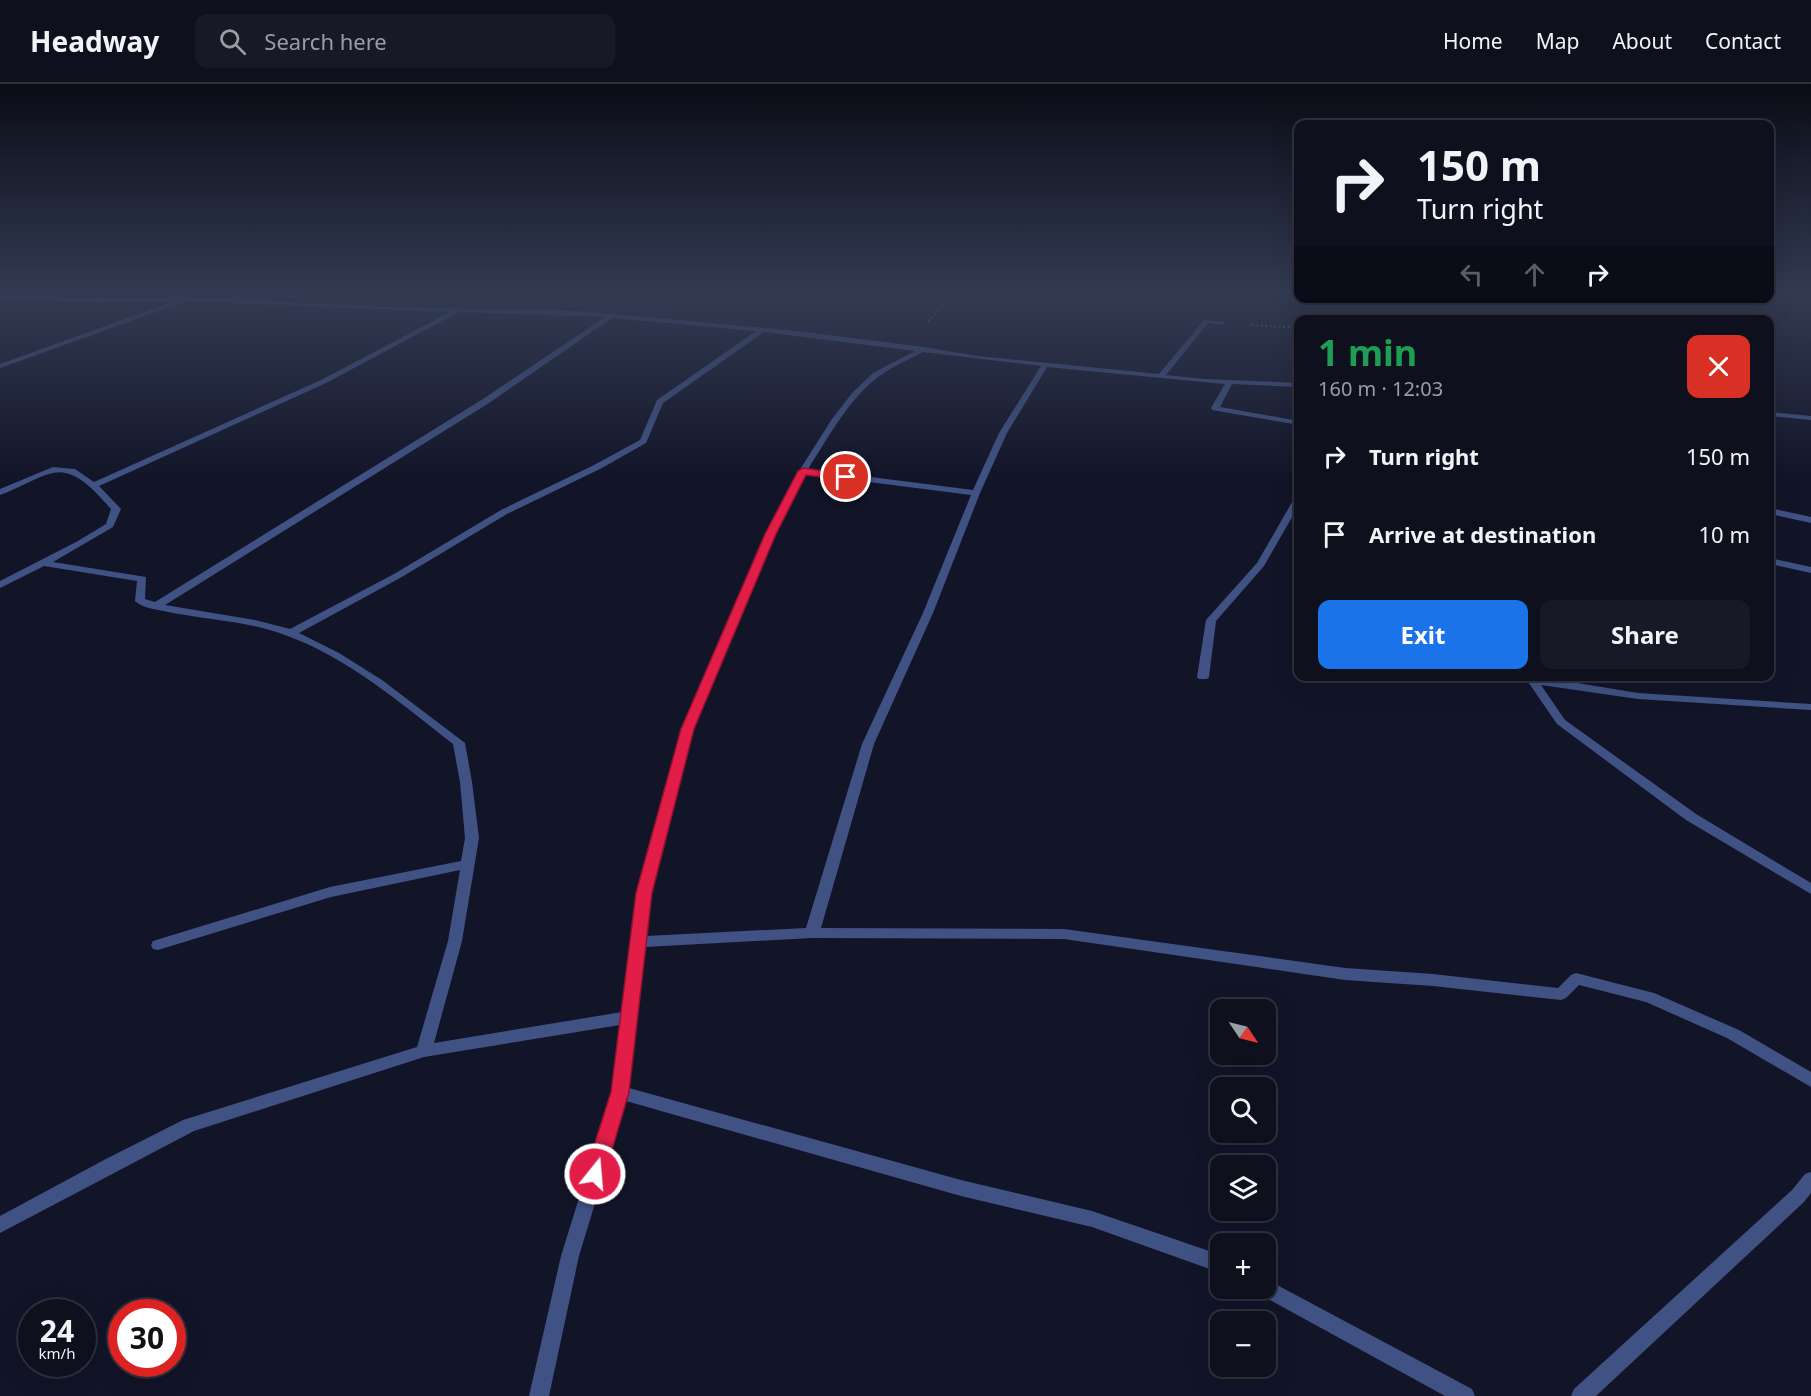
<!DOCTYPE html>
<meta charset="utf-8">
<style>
:root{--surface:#0e101e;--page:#171927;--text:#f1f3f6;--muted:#9b9da4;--line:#2e303c;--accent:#1a73e8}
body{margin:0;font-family:"Noto Sans",sans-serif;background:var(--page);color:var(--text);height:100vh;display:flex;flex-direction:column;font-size:22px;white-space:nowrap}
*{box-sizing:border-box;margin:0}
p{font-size:20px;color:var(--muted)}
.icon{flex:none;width:33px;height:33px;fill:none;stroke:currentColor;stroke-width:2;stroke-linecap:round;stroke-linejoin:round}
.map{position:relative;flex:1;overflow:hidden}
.side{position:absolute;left:1294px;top:231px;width:480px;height:366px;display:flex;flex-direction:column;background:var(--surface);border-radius:12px;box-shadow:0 6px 24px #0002,0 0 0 2px var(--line)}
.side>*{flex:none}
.top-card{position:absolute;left:1294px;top:36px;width:480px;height:183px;border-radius:12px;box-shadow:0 6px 24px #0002,0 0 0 2px var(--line);background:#0e101e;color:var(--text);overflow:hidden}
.needle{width:39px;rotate:125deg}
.buttons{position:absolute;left:1210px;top:915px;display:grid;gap:12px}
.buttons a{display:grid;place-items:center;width:66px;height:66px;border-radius:12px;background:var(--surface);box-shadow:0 6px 24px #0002,0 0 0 2px var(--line);font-size:30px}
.speed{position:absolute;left:18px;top:1215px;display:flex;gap:12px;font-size:30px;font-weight:700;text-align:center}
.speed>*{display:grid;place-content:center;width:78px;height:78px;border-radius:50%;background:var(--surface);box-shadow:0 6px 24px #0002,0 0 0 2px var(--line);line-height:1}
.speed small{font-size:15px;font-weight:400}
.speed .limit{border:9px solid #d22;background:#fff;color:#111}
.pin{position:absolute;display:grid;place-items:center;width:51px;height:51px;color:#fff;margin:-26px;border:3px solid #fff;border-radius:50%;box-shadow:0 2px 6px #0007}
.me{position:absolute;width:66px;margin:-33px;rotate:17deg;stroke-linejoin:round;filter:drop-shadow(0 0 4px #0008)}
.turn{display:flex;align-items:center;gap:21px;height:126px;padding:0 24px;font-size:27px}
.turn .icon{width:78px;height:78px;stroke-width:2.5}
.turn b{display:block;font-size:42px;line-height:51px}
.lanes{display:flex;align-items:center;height:57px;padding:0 24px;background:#0003;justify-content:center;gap:30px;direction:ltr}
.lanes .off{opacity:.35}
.round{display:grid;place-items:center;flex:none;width:63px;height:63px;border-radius:12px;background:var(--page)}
.head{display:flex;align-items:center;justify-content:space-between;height:102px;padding:0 24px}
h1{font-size:36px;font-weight:700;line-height:45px;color:#1e9e55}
.primary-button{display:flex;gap:12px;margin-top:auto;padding:12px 24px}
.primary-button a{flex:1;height:69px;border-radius:12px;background:var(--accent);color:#fff;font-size:24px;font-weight:700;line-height:69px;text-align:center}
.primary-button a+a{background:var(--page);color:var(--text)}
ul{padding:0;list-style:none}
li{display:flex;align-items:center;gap:18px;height:78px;padding:0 24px}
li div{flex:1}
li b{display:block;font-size:22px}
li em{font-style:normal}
header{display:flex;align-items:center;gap:36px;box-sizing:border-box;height:84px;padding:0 30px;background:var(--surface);border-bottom:2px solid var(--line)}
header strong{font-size:28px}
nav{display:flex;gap:33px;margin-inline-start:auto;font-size:21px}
.search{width:420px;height:54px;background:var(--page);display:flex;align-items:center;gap:15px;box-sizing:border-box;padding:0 21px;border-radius:12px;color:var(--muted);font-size:22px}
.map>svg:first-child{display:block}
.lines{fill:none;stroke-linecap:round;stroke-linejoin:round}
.path{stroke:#39b487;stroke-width:2;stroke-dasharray:1.5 3;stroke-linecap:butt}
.minor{fill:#405284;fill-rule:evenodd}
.route{fill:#e11d48;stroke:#92132f;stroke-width:1.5}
</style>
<header>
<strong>Headway</strong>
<div class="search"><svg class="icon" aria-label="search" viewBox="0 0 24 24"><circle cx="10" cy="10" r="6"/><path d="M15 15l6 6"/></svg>Search here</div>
<nav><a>Home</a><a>Map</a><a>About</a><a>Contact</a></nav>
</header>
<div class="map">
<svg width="1811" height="1312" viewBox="0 0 1811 1312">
<rect width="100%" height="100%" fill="#121528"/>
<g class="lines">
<path class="path" d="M 928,237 L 953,211
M 1252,241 L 1299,244"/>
<path class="minor" d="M 0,211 L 99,215 L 189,213 L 384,223 L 580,227 L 797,247 L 924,263 L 978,272 L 1159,290 L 1204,236 L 1224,238 L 1225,239 L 1222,241 L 1208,239 L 1166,291 L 1205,295 L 1299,299 L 1299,303 L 1232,300 L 1220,323 L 1299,337 L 1299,341 L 1212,326 L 1211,324 L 1225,300 L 1047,283 L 1007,349 L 980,409 L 933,529 L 874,660 L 821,844 L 1064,845 L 1345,884 L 1433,890 L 1558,904 L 1571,891 L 1576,889 L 1654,909 L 1739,946 L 1811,988 L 1811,1003 L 1727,954 L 1646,918 L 1579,901 L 1566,914 L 1561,916 L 1433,902 L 1345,896 L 1064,855 L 812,854 L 645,863 L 629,1004 L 961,1096 L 1092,1127 L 1221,1171 L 1221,1189 L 1092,1143 L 961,1112 L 626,1017 L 579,1172 L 549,1312 L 529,1312 L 561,1172 L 612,1008 L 620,941 L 424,973 L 194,1047 L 0,1149 L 0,1132 L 104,1076 L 183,1036 L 417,963 L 448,857 L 460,786 L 331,813 L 158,866 L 153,865 L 151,861 L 153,857 L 330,803 L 461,777 L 465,754 L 460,698 L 453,660 C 402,620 347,573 285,551 C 248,537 207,536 168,528 C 157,525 144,525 135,517 L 137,497 L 44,482 L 0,504 L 0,497 L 78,457 L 106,440 L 111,425 C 97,410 77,384 53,389 C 35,393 18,405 0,411 L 0,405 L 53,383 L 75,385 L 94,398 L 321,296 L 450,228 L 182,217 L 181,219 L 0,284 L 0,280 L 175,217 L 99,219 L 0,214 ZM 459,228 L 605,233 L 483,315 L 155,518 L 145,515 L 146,493 L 53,478 L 113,443 L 121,425 L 99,402 L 326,299 ZM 612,234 L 756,247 L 657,316 L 640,356 L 594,381 L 501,426 L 394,490 L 290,545 L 255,536 L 165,521 L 489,319 ZM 764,248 L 915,267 L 873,289 L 853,308 L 832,335 L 799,387 L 766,450 L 682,645 L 637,809 L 622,928 L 434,959 L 462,857 L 479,754 L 472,698 L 465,659 L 382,596 L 339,569 L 299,549 L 400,494 L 507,430 L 600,385 L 646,359 L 663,319 ZM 923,268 L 1041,282 L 999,349 L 973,406 L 808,385 C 828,354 848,316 878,293 C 891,283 908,276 923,268 ZM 806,390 L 971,411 L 923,529 L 862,660 L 806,844 L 646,852 L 651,809 L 694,645 L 776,450 Z
M 1770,328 L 1811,332 L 1811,336 L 1770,332 Z
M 1299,410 L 1299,421 L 1264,482 L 1216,537 L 1209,593 L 1207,595 L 1199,595 L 1197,593 L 1206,536 L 1257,479 L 1295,413 Z
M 1770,424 L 1811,433 L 1811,439 L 1770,430 Z
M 1770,474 L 1811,483 L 1811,489 L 1770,480 Z
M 1524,592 L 1535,592 L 1638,609 L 1811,620 L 1811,626 L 1638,615 L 1541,601 L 1565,636 L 1696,730 L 1811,799 L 1811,810 L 1686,736 L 1557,640 Z
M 1811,1088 L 1811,1109 L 1804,1118 L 1596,1312 L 1571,1312 L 1574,1305 L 1792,1106 L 1805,1090 Z
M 1266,1195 L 1472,1305 L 1475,1312 L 1445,1312 L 1259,1210 L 1257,1204 L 1266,1204 Z"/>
</g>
<linearGradient id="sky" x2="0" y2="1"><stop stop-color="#0a0c16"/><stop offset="0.53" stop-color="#333b53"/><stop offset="1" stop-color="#333b53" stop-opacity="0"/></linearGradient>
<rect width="1811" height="395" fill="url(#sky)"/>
<path class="route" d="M 803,384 L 846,390 L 851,393 L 846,396 L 806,391 L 776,450 L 694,645 L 652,809 L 629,1008 L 605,1090 L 602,1096 L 595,1099 L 588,1096 L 585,1090 L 611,1008 L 636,809 L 681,645 L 765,450 L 798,387 Z"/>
</svg>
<div class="buttons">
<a><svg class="needle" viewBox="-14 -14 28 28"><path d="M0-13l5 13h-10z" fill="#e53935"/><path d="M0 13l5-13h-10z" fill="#9b9da4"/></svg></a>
<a><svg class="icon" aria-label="search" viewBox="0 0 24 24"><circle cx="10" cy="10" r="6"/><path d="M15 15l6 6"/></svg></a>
<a><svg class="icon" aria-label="layers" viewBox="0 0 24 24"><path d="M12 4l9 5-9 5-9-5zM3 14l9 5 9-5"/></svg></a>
<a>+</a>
<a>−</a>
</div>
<div class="speed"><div>24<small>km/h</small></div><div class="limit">30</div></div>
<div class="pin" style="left:846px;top:393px;background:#d93025"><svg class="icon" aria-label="arrive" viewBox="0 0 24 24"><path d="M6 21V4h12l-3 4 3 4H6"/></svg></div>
<svg class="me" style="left:595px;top:1090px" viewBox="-20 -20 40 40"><circle r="17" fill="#e11d48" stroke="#fff" stroke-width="3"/><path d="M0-11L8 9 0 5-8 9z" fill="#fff"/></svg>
<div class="top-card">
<div class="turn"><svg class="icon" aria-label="right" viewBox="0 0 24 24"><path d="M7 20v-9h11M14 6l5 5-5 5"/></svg><div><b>150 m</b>Turn right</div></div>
<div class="lanes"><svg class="icon off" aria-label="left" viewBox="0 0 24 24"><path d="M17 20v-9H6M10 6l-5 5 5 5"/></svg><svg class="icon off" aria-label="ahead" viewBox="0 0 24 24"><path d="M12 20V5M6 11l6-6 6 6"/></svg><svg class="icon" aria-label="right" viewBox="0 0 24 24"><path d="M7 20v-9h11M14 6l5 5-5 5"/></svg></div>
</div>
<section class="side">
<div class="head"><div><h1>1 min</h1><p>160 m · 12:03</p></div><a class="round" style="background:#d93025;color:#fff"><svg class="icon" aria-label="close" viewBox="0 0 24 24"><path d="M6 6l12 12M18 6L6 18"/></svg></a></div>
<ul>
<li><svg class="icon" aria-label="right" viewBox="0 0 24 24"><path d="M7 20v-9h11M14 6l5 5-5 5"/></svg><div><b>Turn right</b></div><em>150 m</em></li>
<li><svg class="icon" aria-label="arrive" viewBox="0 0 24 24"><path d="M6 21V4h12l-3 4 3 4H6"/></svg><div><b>Arrive at destination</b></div><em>10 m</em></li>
</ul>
<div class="primary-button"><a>Exit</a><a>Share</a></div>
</section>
</div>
